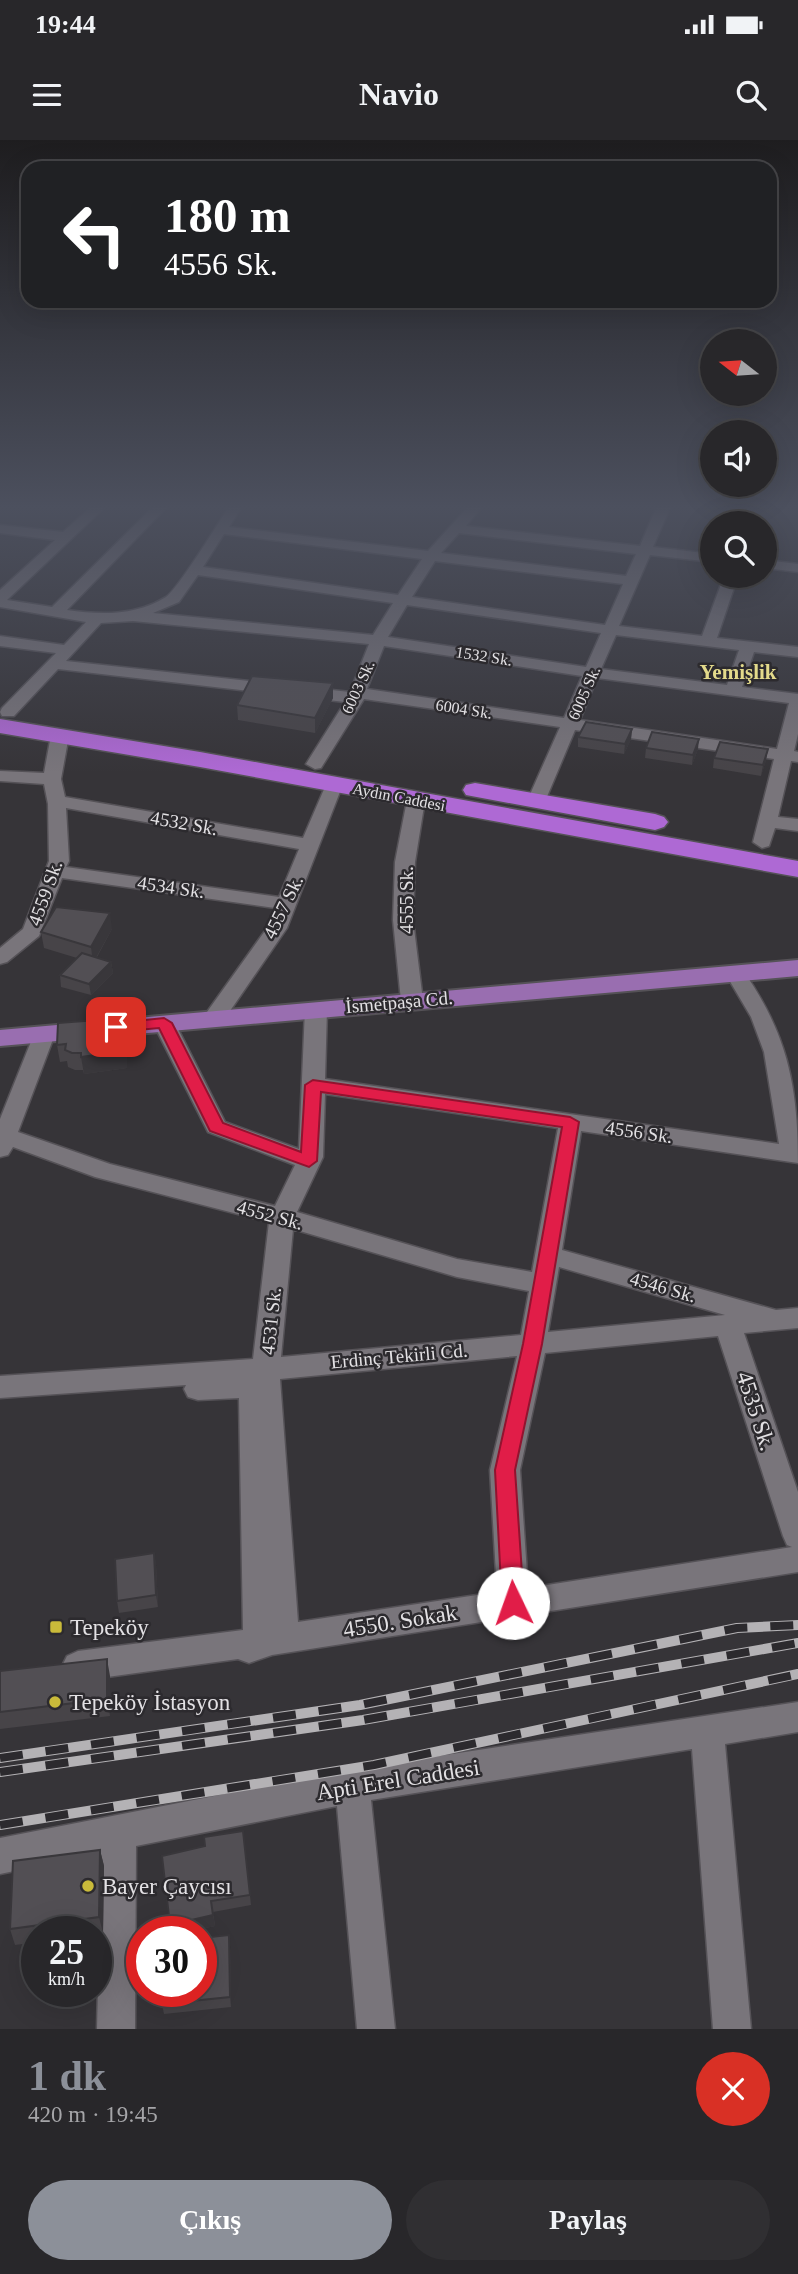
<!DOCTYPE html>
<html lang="tr">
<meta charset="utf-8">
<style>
:root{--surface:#28272a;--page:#302f32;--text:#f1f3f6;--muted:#a5a5a8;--line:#444447;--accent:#8c9099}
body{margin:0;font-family:"Times New Roman",serif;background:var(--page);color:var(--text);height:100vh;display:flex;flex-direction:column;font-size:26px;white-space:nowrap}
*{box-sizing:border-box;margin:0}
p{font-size:23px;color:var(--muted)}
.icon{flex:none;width:38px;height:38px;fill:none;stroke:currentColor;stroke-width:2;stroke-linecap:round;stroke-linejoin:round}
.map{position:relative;height:1889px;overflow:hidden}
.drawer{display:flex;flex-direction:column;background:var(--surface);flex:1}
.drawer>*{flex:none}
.guide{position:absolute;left:21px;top:21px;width:756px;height:147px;border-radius:21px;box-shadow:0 7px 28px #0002,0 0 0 2px var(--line);background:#202124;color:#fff;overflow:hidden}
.needle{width:46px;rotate:287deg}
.buttons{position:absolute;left:700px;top:189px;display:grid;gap:14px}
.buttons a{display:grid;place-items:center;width:77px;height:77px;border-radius:50%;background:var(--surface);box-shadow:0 7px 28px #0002,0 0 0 2px var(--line);font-size:35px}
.speed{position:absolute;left:21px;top:1776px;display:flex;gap:14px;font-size:35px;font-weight:700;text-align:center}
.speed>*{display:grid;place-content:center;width:91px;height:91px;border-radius:50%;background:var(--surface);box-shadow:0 7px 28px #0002,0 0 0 2px var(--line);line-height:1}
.speed small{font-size:18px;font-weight:400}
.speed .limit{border:10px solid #d22;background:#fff;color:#111}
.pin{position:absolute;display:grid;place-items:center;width:60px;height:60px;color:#fff;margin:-30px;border-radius:14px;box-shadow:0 4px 10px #0006}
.me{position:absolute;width:77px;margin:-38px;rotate:357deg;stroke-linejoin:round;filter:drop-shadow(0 0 5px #0008)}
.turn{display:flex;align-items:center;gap:24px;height:147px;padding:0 28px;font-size:32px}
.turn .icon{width:91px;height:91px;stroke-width:2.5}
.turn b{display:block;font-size:49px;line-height:60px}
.round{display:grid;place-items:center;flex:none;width:74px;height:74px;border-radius:37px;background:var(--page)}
.headline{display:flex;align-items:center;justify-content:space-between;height:119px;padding:0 28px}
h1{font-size:42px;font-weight:800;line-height:52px;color:var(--accent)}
.action{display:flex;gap:14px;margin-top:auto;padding:14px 28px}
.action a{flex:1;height:80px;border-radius:42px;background:var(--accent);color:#fff;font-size:28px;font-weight:800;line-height:80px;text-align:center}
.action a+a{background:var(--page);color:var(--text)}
.status{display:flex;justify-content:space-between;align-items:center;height:49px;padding:0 35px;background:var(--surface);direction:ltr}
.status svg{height:19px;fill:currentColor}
header{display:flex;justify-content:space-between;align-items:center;height:91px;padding:0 28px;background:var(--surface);font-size:32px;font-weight:800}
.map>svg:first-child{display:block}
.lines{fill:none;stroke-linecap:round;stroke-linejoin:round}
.minor-casing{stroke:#555257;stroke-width:3}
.major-casing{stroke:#555257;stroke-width:4}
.highway-casing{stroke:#555257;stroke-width:3}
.minor{fill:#79757b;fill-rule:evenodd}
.major{fill:#996eb0;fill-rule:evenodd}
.highway{fill:#ae69d4;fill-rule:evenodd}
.rail-casing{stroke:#b4b2b5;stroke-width:10}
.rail{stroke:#2c2a2e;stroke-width:8;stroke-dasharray:23;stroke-linecap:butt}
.wall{fill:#474448}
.shaded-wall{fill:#39373b}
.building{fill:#524f54;stroke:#39373b;stroke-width:2}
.route{fill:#e11d48;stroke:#92132f;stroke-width:2}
.poi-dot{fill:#c9ba3a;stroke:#2c2a2e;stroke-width:2.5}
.labels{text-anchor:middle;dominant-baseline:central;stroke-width:5;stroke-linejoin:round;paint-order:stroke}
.far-street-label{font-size:16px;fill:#e3e1e4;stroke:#2c2a2e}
.street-label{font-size:19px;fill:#e3e1e4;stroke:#2c2a2e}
.far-district-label{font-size:21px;font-weight:bold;fill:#e3da8b;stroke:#2c2a2e}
.near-street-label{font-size:23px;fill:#e3e1e4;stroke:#2c2a2e}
.near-poi-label{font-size:23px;fill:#e3e1e4;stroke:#2c2a2e;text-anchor:start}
</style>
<div class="status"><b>19:44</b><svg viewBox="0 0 49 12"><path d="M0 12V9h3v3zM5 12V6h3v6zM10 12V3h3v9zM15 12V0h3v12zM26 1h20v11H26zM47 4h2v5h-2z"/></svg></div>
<header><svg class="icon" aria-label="menu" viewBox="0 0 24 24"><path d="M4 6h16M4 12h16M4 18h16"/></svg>Navio<svg class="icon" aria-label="search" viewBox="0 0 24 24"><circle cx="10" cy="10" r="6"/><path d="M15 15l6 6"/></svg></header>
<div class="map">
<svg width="798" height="1889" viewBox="0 0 798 1889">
<rect width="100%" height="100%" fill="#363438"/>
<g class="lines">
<g class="minor-casing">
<path id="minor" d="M 90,368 L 104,368 L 7,460 L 52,467 L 152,368 L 166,368 L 67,470 C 101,475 135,476 166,457 C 177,450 218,384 228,368 L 241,368 L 229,387 L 428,411 L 467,368 L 481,368 L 466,386 L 640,406 L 656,368 L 670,368 L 653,407 L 712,414 L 712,422 L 650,415 L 619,486 L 702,496 L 724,436 L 738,436 L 717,498 L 798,507 L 798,517 L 754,512 L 742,547 L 798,554 L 798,594 L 794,611 L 798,612 L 798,622 L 791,621 L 778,677 L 798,679 L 798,691 L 775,688 L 769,706 L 762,708 L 753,702 L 774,619 L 575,590 L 546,659 L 537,664 L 528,659 L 560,587 L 364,559 L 321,628 L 315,629 L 306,624 L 345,562 L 58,529 L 14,576 L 2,576 L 0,572 L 2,568 L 56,513 L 0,506 L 0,496 L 64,505 L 86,482 L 0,467 L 0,450 L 55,400 L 0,393 L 0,385 L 63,392 ZM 459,393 L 636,414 L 626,436 L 441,413 ZM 224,394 L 422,419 L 398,455 L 203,427 ZM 435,421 L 623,444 L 605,485 L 412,457 ZM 198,435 L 393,463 L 373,495 L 153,473 L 179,462 ZM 407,465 L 601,493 L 586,527 L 388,497 ZM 133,481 L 369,504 L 350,552 L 66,521 L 101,483 ZM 616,495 L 739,510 L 727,545 L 601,529 ZM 384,506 L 582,536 L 564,578 L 367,549 ZM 597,538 L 789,563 L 777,609 L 580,580 Z
M 765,420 L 798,424 L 798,432 L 765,428 Z
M 60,590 L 69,595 L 61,639 L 65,657 L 303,698 L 328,640 L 340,640 L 343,644 L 287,788 L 221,884 L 205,884 L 202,879 L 267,788 L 275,768 L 62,738 L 39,796 L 7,822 L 0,824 L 0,808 L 23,789 L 49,721 L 48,664 L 44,644 L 0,641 L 0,631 L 44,633 L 51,595 ZM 66,668 L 299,709 L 279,757 L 66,727 L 69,721 Z
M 416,655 L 425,660 L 415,722 L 413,780 L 423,861 L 420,866 L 404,866 L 401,861 L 393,780 L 395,722 L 407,660 Z
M 735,827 L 742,829 C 787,893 798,945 798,1023 L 581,991 L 562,1110 L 776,1170 L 798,1168 L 798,1188 L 744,1193 L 798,1352 L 798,1432 L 272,1515 L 249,1523 L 238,1519 L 78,1541 L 67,1536 L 62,1526 L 67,1516 L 78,1511 L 243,1490 L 239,1258 L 198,1260 L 188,1257 L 184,1249 L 186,1245 L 0,1258 L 0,1236 L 253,1219 L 269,1082 L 95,1037 L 13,1007 L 8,1015 L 0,1017 L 0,979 L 36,889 L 52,889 L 55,894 L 18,992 L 110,1024 L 275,1066 L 295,1025 L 208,992 L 153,883 L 156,878 L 172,878 L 175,883 L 225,982 L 299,1009 L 305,869 L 308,864 L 324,864 L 327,869 L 325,939 L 779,1004 L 764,912 L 751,877 L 725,833 L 728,829 ZM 325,954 L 558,988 L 532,1132 L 457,1119 L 297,1072 L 323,1017 ZM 293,1089 L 457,1137 L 529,1151 L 521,1195 L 281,1217 ZM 559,1127 L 725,1175 L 548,1192 ZM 718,1196 L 783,1396 L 787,1405 L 792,1407 L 528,1448 L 520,1330 L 545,1213 ZM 517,1216 L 490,1330 L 497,1452 L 298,1482 L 280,1239 Z
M 798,1562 L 798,1592 L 725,1604 L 751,1889 L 713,1889 L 692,1609 L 371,1660 L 395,1889 L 357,1889 L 337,1666 L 136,1706 L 135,1889 L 97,1889 L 101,1713 L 0,1734 L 0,1698 L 352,1629 Z"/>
</g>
<g class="major-casing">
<path id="major" d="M 798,820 L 798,836 L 0,906 L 0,890 Z"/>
</g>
<g class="highway-casing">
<path id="highway" d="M 0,579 L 200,612 L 798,721 L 798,737 L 200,627 L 0,593 Z
M 475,643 L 655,674 L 664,677 L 668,682 L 664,687 L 655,690 L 466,655 L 463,650 L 466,645 Z"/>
</g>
<use href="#minor" class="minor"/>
<use href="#major" class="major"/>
<use href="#highway" class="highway"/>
<g class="rail-casing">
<path id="rail" d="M 0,1618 L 360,1565 L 737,1488 L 798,1485
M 0,1632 L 363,1580 L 798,1503
M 0,1685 L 374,1625 L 798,1534"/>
</g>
<use href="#rail" class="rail"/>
</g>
<path class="wall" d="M 333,543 L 333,558 L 315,593 L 238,580 L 237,565 Z
M 632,589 L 631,599 L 624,614 L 578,607 L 578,597 Z
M 646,608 L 698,609 L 692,625 L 645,618 Z
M 714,618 L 766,620 L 761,636 L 713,628 Z
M 112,789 L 97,817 L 111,822 L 113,833 L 91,855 L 61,847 L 60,835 L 77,818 L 44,808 L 41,792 Z
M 127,895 L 127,928 L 84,934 L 83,930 L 75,930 L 68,927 L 67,921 L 60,922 L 57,905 Z
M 154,1413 L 156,1425 L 158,1467 L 119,1473 L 117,1461 Z
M 0,1531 L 110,1536 L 110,1576 L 0,1589 Z
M 243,1691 L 251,1765 L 213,1772 L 215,1786 L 187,1792 L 171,1792 L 170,1785 Z
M 100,1710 L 104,1726 L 103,1793 L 96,1794 L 96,1792 L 37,1792 L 37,1802 L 15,1805 L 10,1789 Z
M 230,1806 L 231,1867 L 164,1874 L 162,1864 Z"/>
<path class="shaded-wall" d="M 333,543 L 333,558 L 315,593 L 315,578 Z
M 632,589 L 631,599 L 624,614 L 625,604 Z
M 699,599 L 698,609 L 692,625 L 693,615 Z
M 768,609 L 766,620 L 761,636 L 763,625 Z
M 110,773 L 112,789 L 93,823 L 91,807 Z
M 111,822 L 113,833 L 91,855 L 89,844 Z
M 124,878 L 127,895 L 127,928 L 84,934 L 81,917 Z
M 154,1413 L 156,1425 L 158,1467 L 156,1455 Z
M 107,1519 L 110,1536 L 110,1576 L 107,1559 Z
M 100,1710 L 104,1726 L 103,1793 L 99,1777 Z
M 211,1761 L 215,1786 L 187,1792 L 171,1792 L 170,1785 Z
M 229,1795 L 230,1806 L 231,1867 L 230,1857 Z"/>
<path class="building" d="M 252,536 L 333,543 L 315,578 L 237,565 Z
M 586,582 L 632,589 L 625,604 L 578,597 Z
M 652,592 L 699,599 L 693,615 L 646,608 Z
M 720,602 L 768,609 L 763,625 L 714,618 Z
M 56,767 L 110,773 L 91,807 L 41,792 Z
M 82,813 L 111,822 L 89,844 L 60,835 Z
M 124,878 L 124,911 L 81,917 L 81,913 L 72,913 L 65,910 L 66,904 L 57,905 L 58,883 Z
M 154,1413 L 156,1455 L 117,1461 L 115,1419 Z
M 107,1519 L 107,1559 L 0,1572 L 0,1531 Z
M 243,1691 L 250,1755 L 211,1761 L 213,1775 L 170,1785 L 162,1716 L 205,1706 L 204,1697 Z
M 100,1710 L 99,1777 L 10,1789 L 13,1721 Z
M 229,1795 L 230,1857 L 162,1864 L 162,1852 L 201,1852 L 201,1798 Z"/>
<linearGradient id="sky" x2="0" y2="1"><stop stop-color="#1e1d1f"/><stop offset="0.58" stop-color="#4c505e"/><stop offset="1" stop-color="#4c505e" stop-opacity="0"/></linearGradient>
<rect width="798" height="633" fill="url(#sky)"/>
<path class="route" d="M 164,878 L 172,883 L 223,983 L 301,1012 L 305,945 L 313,940 L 570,977 L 579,982 L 542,1204 L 515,1330 L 524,1463 L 521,1470 L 513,1473 L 505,1470 L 502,1463 L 495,1330 L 523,1204 L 562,987 L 321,952 L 317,1021 L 309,1027 L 210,991 L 159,888 L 116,892 L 108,887 L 116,883 Z"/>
<g class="poi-dot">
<rect x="49" y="1480" width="14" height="14" rx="3.5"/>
<circle cx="55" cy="1562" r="7"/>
<circle cx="88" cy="1746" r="7"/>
</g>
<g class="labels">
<g class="far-street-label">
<text transform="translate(484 516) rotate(9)">1532 Sk.</text>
<text transform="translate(358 547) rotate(-65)">6003 Sk.</text>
<text transform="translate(584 553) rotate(-66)">6005 Sk.</text>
<text transform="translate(464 569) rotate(9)">6004 Sk.</text>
<text transform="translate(399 657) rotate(11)">Aydın Caddesi</text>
</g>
<g class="street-label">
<text transform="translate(184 683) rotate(10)">4532 Sk.</text>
<text transform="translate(171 747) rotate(8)">4534 Sk.</text>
<text transform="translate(45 753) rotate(-70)">4559 Sk.</text>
<text transform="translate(406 760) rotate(-90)">4555 Sk.</text>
<text transform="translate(283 767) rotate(-64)">4557 Sk.</text>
<text transform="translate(399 862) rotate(-5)">İsmetpaşa Cd.</text>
<text transform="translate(639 992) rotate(8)">4556 Sk.</text>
<text transform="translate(270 1075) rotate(15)">4552 Sk.</text>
<text transform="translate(663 1147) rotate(16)">4546 Sk.</text>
<text transform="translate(271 1181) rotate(-84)">4531 Sk.</text>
<text transform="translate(399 1216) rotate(-5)">Erdinç Tekirli Cd.</text>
</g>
<g class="far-district-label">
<text x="738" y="532">Yemişlik</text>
</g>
<g class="near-street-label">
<text transform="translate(756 1271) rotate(72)">4535 Sk.</text>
<text transform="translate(400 1481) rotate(-9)">4550. Sokak</text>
<text transform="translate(398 1640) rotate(-9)">Apti Erel Caddesi</text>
</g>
<g class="near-poi-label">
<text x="70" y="1487">Tepeköy</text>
<text x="69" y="1562">Tepeköy İstasyon</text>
<text x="102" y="1746">Bayer Çaycısı</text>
</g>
</g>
</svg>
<div class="buttons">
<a><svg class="needle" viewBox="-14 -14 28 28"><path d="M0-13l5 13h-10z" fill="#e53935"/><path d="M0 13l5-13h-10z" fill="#a5a5a8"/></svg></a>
<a><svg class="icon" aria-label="sound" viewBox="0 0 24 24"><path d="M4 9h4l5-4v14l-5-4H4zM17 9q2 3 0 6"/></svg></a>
<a><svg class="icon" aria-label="search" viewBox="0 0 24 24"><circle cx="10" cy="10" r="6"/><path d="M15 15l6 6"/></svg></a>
</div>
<div class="speed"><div>25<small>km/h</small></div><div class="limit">30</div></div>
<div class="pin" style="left:116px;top:887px;background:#d93025"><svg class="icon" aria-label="arrive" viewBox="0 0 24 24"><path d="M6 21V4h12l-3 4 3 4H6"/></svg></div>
<svg class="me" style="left:513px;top:1463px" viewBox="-20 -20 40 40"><circle r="19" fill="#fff"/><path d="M0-13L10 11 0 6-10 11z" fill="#e11d48"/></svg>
<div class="guide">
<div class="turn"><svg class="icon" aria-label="left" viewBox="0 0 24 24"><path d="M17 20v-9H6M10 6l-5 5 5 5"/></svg><div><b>180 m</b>4556 Sk.</div></div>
</div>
</div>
<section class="drawer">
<div class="headline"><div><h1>1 dk</h1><p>420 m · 19:45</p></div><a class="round" style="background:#d93025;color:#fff"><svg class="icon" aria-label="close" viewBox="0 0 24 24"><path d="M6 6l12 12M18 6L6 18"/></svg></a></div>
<div class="action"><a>Çıkış</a><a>Paylaş</a></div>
</section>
